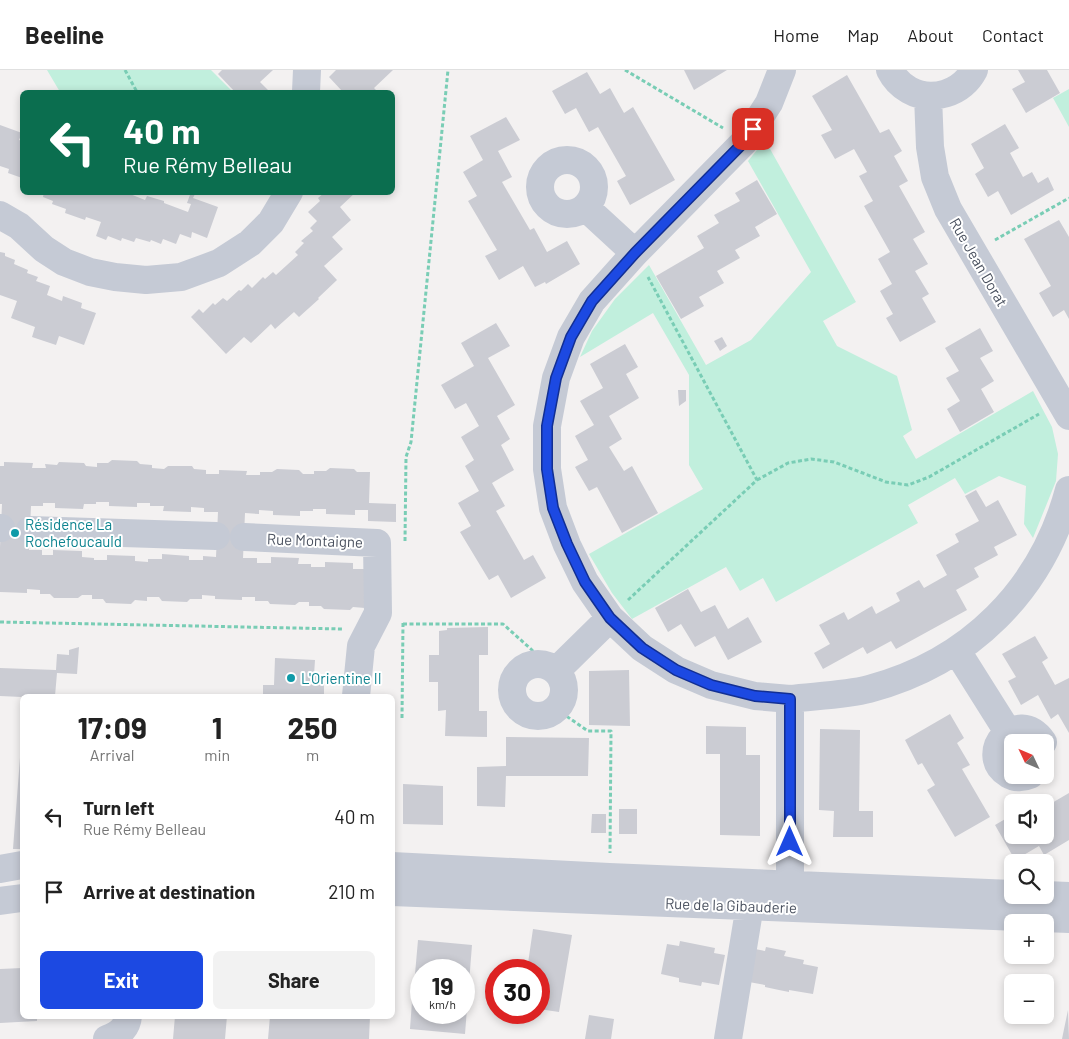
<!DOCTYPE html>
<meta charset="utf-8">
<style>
:root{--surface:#fff;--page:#f2f2f2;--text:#222;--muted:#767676;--line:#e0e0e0;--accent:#1c49e2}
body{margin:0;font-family:Barlow,sans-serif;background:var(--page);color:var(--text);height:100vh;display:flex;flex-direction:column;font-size:19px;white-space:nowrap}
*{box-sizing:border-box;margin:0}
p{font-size:16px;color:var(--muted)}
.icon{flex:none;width:28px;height:28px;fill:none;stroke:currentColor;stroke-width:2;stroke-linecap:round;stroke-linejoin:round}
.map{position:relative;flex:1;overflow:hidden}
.panel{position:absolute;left:20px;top:624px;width:375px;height:325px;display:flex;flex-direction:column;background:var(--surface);border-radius:8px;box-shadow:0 2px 8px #0003}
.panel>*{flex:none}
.top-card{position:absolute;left:20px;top:20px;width:375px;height:105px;border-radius:8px;box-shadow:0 2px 8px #0003;background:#0b6e4f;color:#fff;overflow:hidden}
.needle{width:32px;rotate:314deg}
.buttons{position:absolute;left:1004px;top:664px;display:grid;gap:10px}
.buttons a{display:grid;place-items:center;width:50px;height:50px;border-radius:8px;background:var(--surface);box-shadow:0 2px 8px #0003;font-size:25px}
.speed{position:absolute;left:410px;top:889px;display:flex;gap:10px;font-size:25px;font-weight:700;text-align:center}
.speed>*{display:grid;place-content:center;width:65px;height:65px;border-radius:50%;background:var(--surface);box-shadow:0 2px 8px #0003;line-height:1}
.speed small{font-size:12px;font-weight:400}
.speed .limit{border:8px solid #d22;background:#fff;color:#111}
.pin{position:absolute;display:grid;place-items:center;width:42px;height:42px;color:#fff;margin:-21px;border-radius:10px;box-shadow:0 2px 8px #0006}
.me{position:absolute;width:55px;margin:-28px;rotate:0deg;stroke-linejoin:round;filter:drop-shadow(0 0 4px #0008)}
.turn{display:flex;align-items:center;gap:18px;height:105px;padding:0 20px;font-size:22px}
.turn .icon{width:65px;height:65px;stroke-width:2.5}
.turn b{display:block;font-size:35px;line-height:42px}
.eta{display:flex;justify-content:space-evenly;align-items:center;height:85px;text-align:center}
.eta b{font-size:30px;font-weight:700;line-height:35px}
.primary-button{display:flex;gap:10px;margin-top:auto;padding:10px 20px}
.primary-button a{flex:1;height:58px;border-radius:8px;background:var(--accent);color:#fff;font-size:20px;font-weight:700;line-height:58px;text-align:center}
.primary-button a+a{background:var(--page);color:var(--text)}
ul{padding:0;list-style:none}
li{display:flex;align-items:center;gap:15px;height:75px;padding:0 20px}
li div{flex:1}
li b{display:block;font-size:19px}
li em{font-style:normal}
header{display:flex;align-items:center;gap:30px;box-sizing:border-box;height:70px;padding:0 25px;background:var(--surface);border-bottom:1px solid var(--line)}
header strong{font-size:24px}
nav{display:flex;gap:28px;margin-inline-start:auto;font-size:18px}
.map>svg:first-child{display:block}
.green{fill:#c1efdd}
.building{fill:#cbccd3;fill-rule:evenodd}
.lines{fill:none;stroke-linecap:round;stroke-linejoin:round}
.path{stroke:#79cdb5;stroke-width:3;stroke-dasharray:4 2.5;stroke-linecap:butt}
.minor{stroke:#c5cad5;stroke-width:28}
.route-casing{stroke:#122f93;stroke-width:12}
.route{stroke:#1c49e2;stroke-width:9}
.culture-dot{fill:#0f9aa8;stroke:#fff;stroke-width:2}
.labels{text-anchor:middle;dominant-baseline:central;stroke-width:4;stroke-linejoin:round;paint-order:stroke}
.street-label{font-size:15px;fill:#49505e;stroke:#fff}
.culture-label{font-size:15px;fill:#0d838f;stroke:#fff;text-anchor:start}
</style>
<header>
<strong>Beeline</strong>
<nav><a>Home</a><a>Map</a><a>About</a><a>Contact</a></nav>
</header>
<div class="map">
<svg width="1069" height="969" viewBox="0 0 1069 969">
<rect width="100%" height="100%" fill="#f3f1f1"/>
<path class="green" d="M 47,0 L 211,0 L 233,22 L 60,22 Z
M 1069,19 L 1069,57 L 1053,28 Z
M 765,70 L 856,232 L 823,251 L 837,276 L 897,306 L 912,360 L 903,366 L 916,389 L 1033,321 L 1052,357 L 1058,384 L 1056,411 L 1033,468 L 1024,454 L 1026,416 L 999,406 L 965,424 L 955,408 L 908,435 L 918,453 L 776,532 L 763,508 L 740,521 L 726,497 L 632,549 L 612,523 L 589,484 L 703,419 L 689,395 L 689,305 L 653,243 L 580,287 L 592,261 L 615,229 L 649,195 L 706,295 L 751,270 L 811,202 L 748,91 Z"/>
<path class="building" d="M 222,0 L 273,0 L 260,12 L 270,22 L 235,22 L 218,4 Z
M 336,0 L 393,0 L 374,18 L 377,21 L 375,22 L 340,22 L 342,21 L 329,7 Z
M 684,0 L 727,0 L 694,20 Z
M 1018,0 L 1047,0 L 1060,23 L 1026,43 L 1012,19 L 1025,12 Z
M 587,2 L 600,24 L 610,18 L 624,43 L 633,37 L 675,110 L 630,135 L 617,111 L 626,106 L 598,57 L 589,62 L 576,38 L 565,44 L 552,21 Z
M 847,5 L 880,63 L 889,59 L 902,81 L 894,86 L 908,111 L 899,116 L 925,162 L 913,169 L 928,194 L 915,201 L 929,224 L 922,228 L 936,252 L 900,272 L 886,248 L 893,244 L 880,221 L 892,214 L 878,189 L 890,182 L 864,136 L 873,131 L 859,106 L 867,102 L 854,79 L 835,89 L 821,65 L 832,60 L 812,26 Z
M 506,47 L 520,70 L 498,81 L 512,107 L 502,112 L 530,160 L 534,158 L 547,182 L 567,171 L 580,194 L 546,214 L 545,212 L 535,217 L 523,196 L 499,210 L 485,186 L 497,180 L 468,131 L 477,126 L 463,102 L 483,90 L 470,66 Z
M 1005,54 L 1019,78 L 1010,83 L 1023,107 L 1032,102 L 1038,113 L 1048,107 L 1054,120 L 1011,145 L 998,121 L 988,127 L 975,104 L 984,98 L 971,74 Z
M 0,55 L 22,63 L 19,70 L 22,71 L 22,108 L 8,103 L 9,99 L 0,96 Z
M 757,110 L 777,144 L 755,157 L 760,166 L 735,180 L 740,188 L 717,201 L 724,213 L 699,227 L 704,236 L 681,249 L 656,206 L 704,178 L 697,166 L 719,153 L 714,145 L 740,131 L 735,123 Z
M 44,122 L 125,122 L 145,130 L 147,126 L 164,131 L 164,133 L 188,142 L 191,134 L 187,133 L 191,122 L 195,124 L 193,128 L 218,137 L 207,168 L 192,162 L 191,168 L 180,164 L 176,174 L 163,169 L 161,174 L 151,170 L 150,172 L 136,168 L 134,172 L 122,168 L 121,171 L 108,166 L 106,170 L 96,166 L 101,152 L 86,147 L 85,150 L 65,143 L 66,139 L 52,134 L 53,131 L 43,127 Z
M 325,122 L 356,122 L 340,137 L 351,150 L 332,167 L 343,179 L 324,196 L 337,210 L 318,228 L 319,229 L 299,247 L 294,242 L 275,259 L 271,254 L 251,273 L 244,267 L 226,284 L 191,247 L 199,239 L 203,243 L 213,233 L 215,235 L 223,228 L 227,231 L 239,220 L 241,221 L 248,214 L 252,218 L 263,207 L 265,209 L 273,202 L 276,205 L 298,185 L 295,182 L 304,173 L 301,171 L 313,161 L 310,158 L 317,151 L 308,142 L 320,131 L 318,128 Z
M 1059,150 L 1069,167 L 1069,249 L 1064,240 L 1053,247 L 1039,223 L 1051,216 L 1024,169 Z
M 0,182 L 5,183 L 5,186 L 15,190 L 14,194 L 28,200 L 27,203 L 38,207 L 36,211 L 50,216 L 47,225 L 62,231 L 63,226 L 82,233 L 81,238 L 96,243 L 84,275 L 59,266 L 56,275 L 32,267 L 35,257 L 11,248 L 17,231 L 0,225 Z
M 496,253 L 510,276 L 488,288 L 515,335 L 497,346 L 510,369 L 501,375 L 514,400 L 492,413 L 505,436 L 496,441 L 524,490 L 533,485 L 546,508 L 511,528 L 498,505 L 489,510 L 460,462 L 471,456 L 458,433 L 479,421 L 465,396 L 474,390 L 461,367 L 479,356 L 466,333 L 455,339 L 441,315 L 474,296 L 461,273 Z
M 980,258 L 993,281 L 980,288 L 994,311 L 981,319 L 994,342 L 960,362 L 947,339 L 960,331 L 946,308 L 959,301 L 945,278 Z
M 722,267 L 727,276 L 720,281 L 714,271 Z
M 625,274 L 638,297 L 626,304 L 639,328 L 609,346 L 622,369 L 609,377 L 624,401 L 632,396 L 658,443 L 622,463 L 597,417 L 589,421 L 575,397 L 588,390 L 575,366 L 594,355 L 580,331 L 603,318 L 590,294 Z
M 678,320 L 686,320 L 686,331 L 679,336 Z
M 112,390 L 137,391 L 140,394 L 152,395 L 152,398 L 164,399 L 168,396 L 192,396 L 194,399 L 206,400 L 206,404 L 219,404 L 219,400 L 247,401 L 246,405 L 260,405 L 260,402 L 272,402 L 277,399 L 299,400 L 303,404 L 314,404 L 314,401 L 326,401 L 330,398 L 354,399 L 357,402 L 370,402 L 369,433 L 396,434 L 396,452 L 368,451 L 368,440 L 355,440 L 355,445 L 326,444 L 326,439 L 313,439 L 313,441 L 300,441 L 300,446 L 273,445 L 273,441 L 259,440 L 259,444 L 245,443 L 243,488 L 257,488 L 257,493 L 271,493 L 271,487 L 299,488 L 298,494 L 311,494 L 311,497 L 325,497 L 325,492 L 353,493 L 353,499 L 366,499 L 365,538 L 353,537 L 350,540 L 324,539 L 321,536 L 309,536 L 309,532 L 299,532 L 295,535 L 270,534 L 268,531 L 255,531 L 255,527 L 242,527 L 242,530 L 215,529 L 215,526 L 202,525 L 202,529 L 190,529 L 187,532 L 162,531 L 159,527 L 147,527 L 147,531 L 135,530 L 131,534 L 106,533 L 103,529 L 92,529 L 92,525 L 82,525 L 78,528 L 54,528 L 50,524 L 40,524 L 40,520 L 27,519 L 27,523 L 0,522 L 0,477 L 2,434 L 0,434 L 0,396 L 4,396 L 4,392 L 33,393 L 32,398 L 46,398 L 45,394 L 57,395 L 59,392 L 84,393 L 86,396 L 97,397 L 97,393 L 108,393 ZM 96,432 L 109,432 L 109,436 L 137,437 L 137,433 L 150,433 L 150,436 L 164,436 L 163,441 L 191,442 L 191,437 L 204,438 L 204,442 L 218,442 L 216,487 L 203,486 L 203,490 L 189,490 L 189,486 L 162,484 L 162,489 L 148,489 L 148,492 L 135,491 L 135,486 L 107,485 L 107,490 L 94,490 L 94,488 L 82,487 L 82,481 L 53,480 L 53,485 L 42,485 L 42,480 L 29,480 L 31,436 L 43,436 L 43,433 L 55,433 L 55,438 L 83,439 L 84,434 L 96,434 Z
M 976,420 L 986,437 L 998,430 L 1017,465 L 994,477 L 998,485 L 974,498 L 979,507 L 956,520 L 967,540 L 896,579 L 891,571 L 867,584 L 863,577 L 823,599 L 814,583 L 830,574 L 819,555 L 844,542 L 848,550 L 872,536 L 876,544 L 900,531 L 896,523 L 919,510 L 924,518 L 947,505 L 936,485 L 959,472 L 955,464 L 979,451 L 965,426 Z
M 688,519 L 701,542 L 715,535 L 728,559 L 748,547 L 762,572 L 728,590 L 715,566 L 695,577 L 681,554 L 668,562 L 655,538 Z
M 488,557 L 488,585 L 479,585 L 479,641 L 487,641 L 487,667 L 445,666 L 446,640 L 438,641 L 438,612 L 429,612 L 429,585 L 439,585 L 439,561 L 447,560 L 447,558 Z
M 1035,566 L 1048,588 L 1042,592 L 1055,615 L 1069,608 L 1069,663 L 1058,644 L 1051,649 L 1038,625 L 1021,635 L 1008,611 L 1016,607 L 1002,584 Z
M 79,577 L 77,604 L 57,603 L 55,626 L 22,626 L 22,627 L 0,626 L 0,598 L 56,600 L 57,584 L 69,585 L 69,580 Z
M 275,588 L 315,590 L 314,605 L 321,605 L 324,613 L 324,626 L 263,626 L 263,615 L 274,615 Z
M 629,600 L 630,656 L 589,655 L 589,601 Z
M 950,644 L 964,668 L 957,673 L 970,695 L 962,699 L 990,747 L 955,767 L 927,720 L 935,715 L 922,693 L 918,695 L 905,670 Z
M 706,656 L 746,657 L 746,685 L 760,685 L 760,766 L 720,765 L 720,684 L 706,684 Z
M 820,659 L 860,660 L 859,741 L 873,741 L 873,767 L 833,767 L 834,741 L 819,740 Z
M 506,667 L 589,668 L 588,706 L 506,706 L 505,737 L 477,736 L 477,697 L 506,696 Z
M 21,675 L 22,675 L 22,779 L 13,779 Z
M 403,714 L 443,716 L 443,755 L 403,754 Z
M 1069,723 L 1069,770 L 1044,785 L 1039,776 L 1015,790 L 995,755 L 1012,745 L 1012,765 L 1045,765 L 1045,737 Z
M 619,739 L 637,739 L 637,764 L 619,764 Z
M 592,744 L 606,744 L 606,763 L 591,763 Z
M 533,859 L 572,865 L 559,942 L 539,939 L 539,900 L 527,900 Z
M 418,870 L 472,875 L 465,964 L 410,959 L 412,931 L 421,932 L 421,942 L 464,942 L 464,900 L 421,900 L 421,904 L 415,904 Z
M 680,871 L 715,878 L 714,883 L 725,885 L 719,915 L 702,912 L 701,916 L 679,912 L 679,908 L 661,904 L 667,874 L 679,876 Z
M 766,877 L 786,881 L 784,886 L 804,890 L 803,894 L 818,897 L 813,924 L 789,920 L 789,922 L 779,920 L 765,917 L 765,915 L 749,912 L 755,879 L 765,881 Z
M 22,898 L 22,946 L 37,946 L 37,951 L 0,953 L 0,899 Z
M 1068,940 L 1069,969 L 1062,969 L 1063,964 Z
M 589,945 L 614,949 L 611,969 L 585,969 Z
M 48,946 L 75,946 L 75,948 L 48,949 Z
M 175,946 L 227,946 L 225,969 L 173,969 Z
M 270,946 L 370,946 L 369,969 L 268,969 Z"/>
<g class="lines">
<path class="path" d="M 125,0 L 137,22
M 625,0 L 723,58
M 995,170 L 1069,128
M 757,410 L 788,393 L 811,389 L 834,392 L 886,412 L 908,415 L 929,407 L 1039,344
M 405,471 L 406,387 L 411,372 L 448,0
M 628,530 L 757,410 L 648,207
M 0,552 L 342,559
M 403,554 L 503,554 L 532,580 L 535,585
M 556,639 L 588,661 L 611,661 L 610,783
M 402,648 L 403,553"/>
<path class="minor" d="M 890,0 C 894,8 900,15 909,20 C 932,33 962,23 974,0
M 306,22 L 307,0
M 928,26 L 930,77 L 935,107 L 948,139 L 1069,346
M540 117a27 27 0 1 1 54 0a27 27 0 1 1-54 0Z
M 585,137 L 635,183
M 0,145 L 19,156 L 44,179 L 64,192 L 90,202 L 115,207 L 146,210 L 181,207 L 219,193 L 250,173 L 271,152 L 289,122
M 0,458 L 1,458
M 30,460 L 216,466
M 244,467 L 377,473 L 378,543 L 361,576 L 356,626
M 610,548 L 642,578 L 676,600 L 711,615 L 755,626 L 790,629
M 957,581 L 1008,662
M512 620a26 26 0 1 1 52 0a26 26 0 1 1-52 0Z
M 556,601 L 610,548 L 585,512 L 567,475 L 553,438 L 547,399 L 547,356 L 556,308 L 571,267 L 592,231 L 635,183 L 744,72 L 769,33 L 782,0
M 1030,705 C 1023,708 1015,708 1008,704 C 976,684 1017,635 1043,672
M 392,796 L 609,807 L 1012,824
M 0,799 L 22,795
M 392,822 L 1069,849
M 1045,825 L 1069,826
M 0,831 L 22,828
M 788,832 L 790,801 L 790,629 C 815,626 846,625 869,619 C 970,592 1042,520 1069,420
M 107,969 C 118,965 127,959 128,946
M 728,969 L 750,835"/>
</g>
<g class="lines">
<g class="route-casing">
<path id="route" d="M 753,59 L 744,72 L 635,183 L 592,231 L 571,267 L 556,308 L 547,356 L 547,399 L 553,438 L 567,474 L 585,512 L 610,548 L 642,578 L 676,600 L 711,615 L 755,626 L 790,629 L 790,772"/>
</g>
<use href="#route" class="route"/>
</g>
<g class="culture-dot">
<circle cx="15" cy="463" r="5"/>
<circle cx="291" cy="608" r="5"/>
</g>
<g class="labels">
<g class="street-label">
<text transform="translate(979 192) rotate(60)">Rue Jean Dorat</text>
<text transform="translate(315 470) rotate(2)">Rue Montaigne</text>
<text transform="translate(731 835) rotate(2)">Rue de la Gibauderie</text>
</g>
<g class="culture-label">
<text x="25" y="454">Résidence La<tspan x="25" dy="17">Rochefoucauld</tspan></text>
<text x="301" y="608">L'Orientine II</text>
</g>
</g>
</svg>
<div class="buttons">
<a><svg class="needle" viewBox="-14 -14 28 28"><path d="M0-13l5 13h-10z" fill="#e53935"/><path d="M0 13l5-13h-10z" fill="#767676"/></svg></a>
<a><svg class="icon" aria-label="sound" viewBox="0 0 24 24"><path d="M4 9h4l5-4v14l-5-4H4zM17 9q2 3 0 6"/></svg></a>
<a><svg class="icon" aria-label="search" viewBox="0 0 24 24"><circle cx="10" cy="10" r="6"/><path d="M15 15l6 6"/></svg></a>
<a>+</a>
<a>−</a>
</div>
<div class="speed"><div>19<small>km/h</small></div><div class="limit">30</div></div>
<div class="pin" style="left:753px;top:59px;background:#d93025"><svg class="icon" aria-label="arrive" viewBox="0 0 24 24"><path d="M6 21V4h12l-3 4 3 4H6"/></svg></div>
<svg class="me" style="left:790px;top:772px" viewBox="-20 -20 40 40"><path d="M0-17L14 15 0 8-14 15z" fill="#1c49e2" stroke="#fff" stroke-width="4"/></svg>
<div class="top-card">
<div class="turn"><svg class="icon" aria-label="left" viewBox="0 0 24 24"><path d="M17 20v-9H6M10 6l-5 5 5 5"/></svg><div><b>40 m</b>Rue Rémy Belleau</div></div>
</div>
<section class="panel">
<div class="eta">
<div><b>17:09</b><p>Arrival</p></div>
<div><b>1</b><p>min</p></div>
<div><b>250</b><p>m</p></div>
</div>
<ul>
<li><svg class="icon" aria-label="left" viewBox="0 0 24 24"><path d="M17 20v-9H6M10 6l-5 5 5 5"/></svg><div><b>Turn left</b><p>Rue Rémy Belleau</p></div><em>40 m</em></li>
<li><svg class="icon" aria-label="arrive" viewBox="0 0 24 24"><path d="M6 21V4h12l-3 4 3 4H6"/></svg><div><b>Arrive at destination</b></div><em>210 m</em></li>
</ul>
<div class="primary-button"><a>Exit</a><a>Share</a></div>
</section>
</div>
